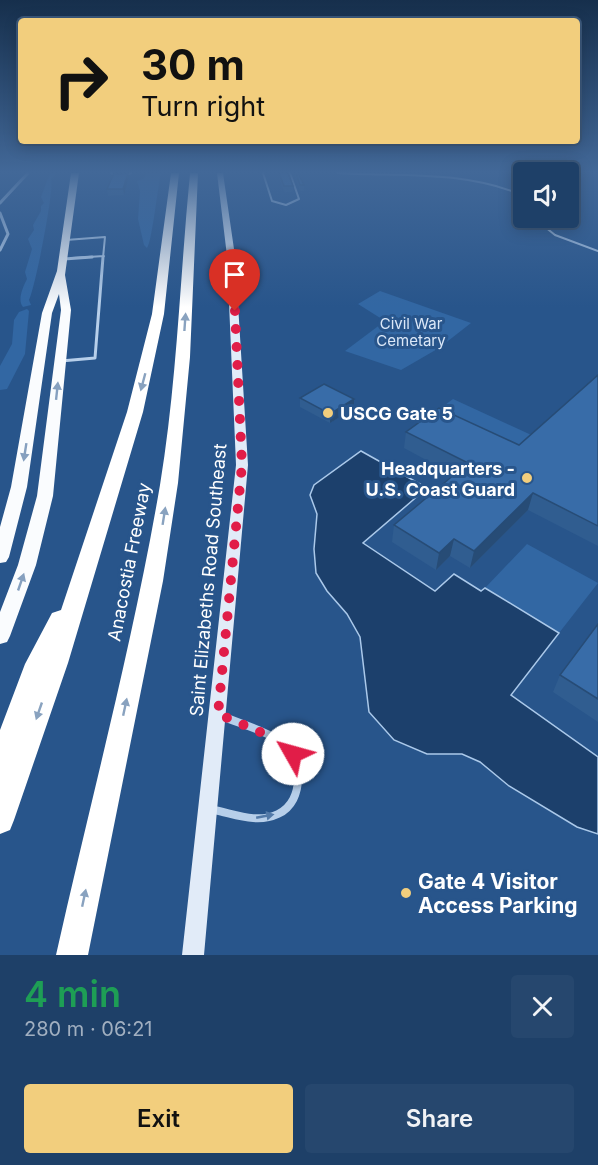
<!DOCTYPE html>
<meta charset="utf-8">
<style>
:root{--surface:#1e4068;--page:#26476e;--text:#f1f3f6;--muted:#a1afc0;--line:#3c597c;--accent:#f2ce7d}
body{margin:0;font-family:Inter,sans-serif;background:var(--page);color:var(--text);height:100vh;display:flex;flex-direction:column;font-size:22px;white-space:nowrap}
*{box-sizing:border-box;margin:0}
p{font-size:20px;color:var(--muted)}
.icon{flex:none;width:33px;height:33px;fill:none;stroke:currentColor;stroke-width:2;stroke-linecap:round;stroke-linejoin:round}
.map{position:relative;height:955px;overflow:hidden}
.side{display:flex;flex-direction:column;background:var(--surface);flex:1}
.side>*{flex:none}
.hud{position:absolute;left:18px;top:18px;width:562px;height:126px;border-radius:6px;box-shadow:0 3px 15px #0003,0 0 0 2px var(--line);background:#f2ce7d;color:#111;overflow:hidden}
.controls{position:absolute;left:513px;top:162px;display:grid;gap:12px}
.controls a{display:grid;place-items:center;width:66px;height:66px;border-radius:6px;background:var(--surface);box-shadow:0 3px 15px #0003,0 0 0 2px var(--line);font-size:30px}
.pin{position:absolute;display:grid;place-items:center;width:51px;height:51px;color:#fff;margin:-62px -26px;border-radius:50% 50% 50% 0;rotate:-45deg;box-shadow:0 0 6px #0007}
.pin .icon{rotate:45deg}
.me{position:absolute;width:66px;margin:-33px;rotate:308deg;stroke-linejoin:round;filter:drop-shadow(0 0 4px #0008)}
.turn{display:flex;align-items:center;gap:21px;height:126px;padding:0 24px;font-size:27px}
.turn .icon{width:78px;height:78px;stroke-width:2.5}
.turn b{display:block;font-size:42px;line-height:51px}
.round{display:grid;place-items:center;flex:none;width:63px;height:63px;border-radius:6px;background:var(--page)}
.head{display:flex;align-items:center;justify-content:space-between;height:102px;padding:0 24px}
h1{font-size:36px;font-weight:600;line-height:45px;color:#1e9e55}
.cta{display:flex;gap:12px;margin-top:auto;padding:12px 24px}
.cta a{flex:1;height:69px;border-radius:6px;background:var(--accent);color:#111;font-size:24px;font-weight:600;line-height:69px;text-align:center}
.cta a+a{background:var(--page);color:var(--text)}
.map>svg:first-child{display:block}
.green{fill:#3267a3}
.water{fill:#1c406c;stroke:#abc9ea;stroke-width:1.5}
.lines{fill:none;stroke-linecap:round;stroke-linejoin:round}
.service-far2{stroke:#b7cfea;stroke-width:2}
.service-far1{stroke:#b7cfea;stroke-width:3}
.service{stroke:#b7cfea;stroke-width:8}
.minor{stroke:#b7cfea;stroke-width:3}
.secondary{fill:#e1ebf8;fill-rule:evenodd}
.primary{fill:#fafcfe;fill-rule:evenodd}
.motorway{fill:#fff;fill-rule:evenodd}
.wall{fill:#305d90}
.shaded-wall{fill:#274c76}
.building{fill:#386ca8;stroke:#274c76;stroke-width:1.5}
.oneway{fill:#89a2bf}
.oneway2{fill:#86a0bf}
.oneway3{fill:#537aa8}
.route{stroke:#e11d48;stroke-width:10;stroke-dasharray:0 18}
.poi-dot{fill:#f2ce7d;stroke:#28558b;stroke-width:2}
.labels{text-anchor:middle;dominant-baseline:central;stroke-width:6;stroke-linejoin:round;paint-order:stroke}
.far-park-label{font-size:15px;fill:#dbe8f8;stroke:#28558b}
.poi-label{font-size:18px;font-weight:bold;fill:#fff;stroke:#28558b;text-anchor:start}
.street-label{font-size:18px;fill:#fff;stroke:#28558b}
.near-poi-label{font-size:21px;font-weight:bold;fill:#fff;stroke:#28558b;text-anchor:start}
</style>
<div class="map">
<svg width="598" height="955" viewBox="0 0 598 955">
<rect width="100%" height="100%" fill="#28558b"/>
<path class="green" d="M 50,173 L 57,173 L 51,179 C 55,187 35,289 29,300 L 31,305 L 23,307 C 17,300 23,287 27,279 L 25,272 L 32,249 L 28,239 L 34,230 L 33,225 L 41,211 L 41,206 L 44,203 L 41,197 Z
M 147,173 L 161,173 C 158,185 152,242 147,248 L 144,245 L 138,219 L 140,191 L 137,181 L 143,179 Z
M 380,291 L 471,323 L 439,348 L 401,370 L 345,351 L 385,321 L 358,304 Z
M 27,309 L 29,311 L 25,354 L 7,389 L 0,390 L 0,366 L 12,344 L 14,320 L 19,312 Z
M 453,399 L 540,439 L 519,457 L 426,419 Z
M 527,544 L 598,583 L 559,633 L 485,588 Z"/>
<path class="water" d="M 361,451 L 427,488 L 363,543 L 435,591 L 454,574 L 481,591 L 485,588 L 559,633 L 511,695 L 598,757 L 598,834 L 577,827 L 509,786 L 480,762 L 462,754 L 427,754 L 394,740 L 369,712 L 360,637 L 347,614 L 327,591 L 316,573 L 314,549 L 317,514 L 310,495 L 314,485 Z"/>
<g class="lines">
<path class="service-far2" d="M 111,173 L 119,177 L 131,173
M 263,173 L 272,201 L 286,205 L 299,199 L 290,173
M 338,173 C 401,177 465,170 524,196
M 534,218 L 555,235 L 598,251
M 66,240 L 105,237 L 103,258
M 72,258 L 104,256"/>
<path class="service-far1" d="M 64,259 L 92,257
M 61,361 L 95,358 L 103,257"/>
<path class="service" d="M 214,810 C 235,814 257,824 278,814 C 306,801 303,755 278,740 C 262,729 240,724 222,716"/>
<path class="minor" d="M 0,203 L 28,173
M 0,213 L 8,234 L 0,250"/>
<path class="secondary" d="M 217,173 L 223,173 L 235,256 L 248,465 L 204,955 L 182,955 L 236,465 L 227,256 Z"/>
<path class="primary" d="M 71,173 L 79,173 L 65,275 L 71,310 L 53,496 L 36,565 L 10,636 L 7,642 L 0,644 L 0,612 L 18,565 L 37,496 L 61,310 L 59,294 L 52,313 L 27,487 L 9,557 L 6,562 L 0,563 L 0,527 L 11,487 L 42,313 L 57,271 Z"/>
<path class="motorway" d="M 171,173 L 179,173 L 164,314 L 143,412 L 68,663 L 14,820 L 10,830 L 0,834 L 0,730 L 25,664 L 52,613 L 61,610 L 127,412 L 152,314 Z
M 190,173 L 198,173 L 190,357 L 178,483 L 163,581 L 88,955 L 56,955 C 91,799 133,643 160,485 C 177,382 180,277 190,173 Z"/>
</g>
<path class="wall" d="M 123,173 L 128,173 L 129,177 L 124,195 L 108,196 L 107,189 L 118,174 Z
M 279,173 L 293,186 L 293,192 L 284,192 L 279,178 Z
M 295,173 L 298,173 L 304,185 L 304,191 L 300,191 L 295,177 Z
M 598,375 L 598,546 L 528,510 L 470,568 L 450,556 L 436,570 L 392,542 L 394,525 L 454,475 L 404,448 L 406,432 L 519,445 Z
M 300,398 L 354,399 L 354,408 L 330,423 L 300,407 Z
M 598,624 L 598,722 L 553,692 L 560,675 Z"/>
<path class="shaded-wall" d="M 128,173 L 129,177 L 124,195 L 123,189 Z
M 354,399 L 354,408 L 330,423 L 330,414 Z
M 533,493 L 528,510 L 470,568 L 474,551 Z
M 454,539 L 450,556 L 436,570 L 439,553 Z"/>
<path class="building" d="M 114,173 L 118,174 L 128,173 L 123,189 L 107,189 Z
M 279,173 L 288,173 L 293,186 L 284,186 Z
M 296,173 L 298,173 L 304,185 L 300,185 Z
M 598,375 L 598,526 L 533,493 L 474,551 L 454,539 L 439,553 L 394,525 L 468,463 L 406,432 L 439,408 L 519,445 Z
M 324,384 L 354,399 L 330,414 L 300,398 Z
M 598,624 L 598,699 L 560,675 Z"/>
<defs><path id="oneway-solid" d="M-6-.8H1V-3.2L6.5 0L1 3.2V.8H-6Z" transform="scale(1.5)"/></defs>
<g class="oneway">
<use href="#oneway-solid" transform="translate(185 322) rotate(-86)"/>
<use href="#oneway-solid" transform="translate(143 382) rotate(105)"/>
<use href="#oneway-solid" transform="translate(164 516) rotate(-81)"/>
<use href="#oneway-solid" transform="translate(125 707) rotate(-78)"/>
<use href="#oneway-solid" transform="translate(39 711) rotate(109)"/>
<use href="#oneway-solid" transform="translate(84 898) rotate(-78)"/>
</g>
<g class="oneway2">
<use href="#oneway-solid" transform="translate(57 391) rotate(-84)"/>
<use href="#oneway-solid" transform="translate(25 452) rotate(99)"/>
<use href="#oneway-solid" transform="translate(21 582) rotate(-71)"/>
</g>
<use class="oneway3" href="#oneway-solid" transform="translate(265 816) rotate(-11)"/>
<linearGradient id="sky" x2="0" y2="1"><stop stop-color="#162f4c"/><stop offset="0.56" stop-color="#426898"/><stop offset="1" stop-color="#426898" stop-opacity="0"/></linearGradient>
<rect width="598" height="307" fill="url(#sky)"/>
<g class="lines">
<path class="route" d="M 235,311 L 242,465 L 218,714 L 279,740 L 293,754"/>
</g>
<g class="poi-dot">
<circle cx="328" cy="413" r="6"/>
<circle cx="527" cy="478" r="6"/>
<circle cx="406" cy="893" r="6"/>
</g>
<g class="labels">
<g class="far-park-label">
<text x="411" y="323">Civil War<tspan x="411" dy="17">Cemetary</tspan></text>
</g>
<g class="poi-label">
<text x="340" y="413">USCG Gate 5</text>
<text x="515" y="468" text-anchor="end">Headquarters -<tspan x="515" dy="21">U.S. Coast Guard</tspan></text>
</g>
<g class="street-label">
<text transform="translate(129 562) rotate(-79)">Anacostia Freeway</text>
<text transform="translate(208 580) rotate(-85)">Saint Elizabeths Road Southeast</text>
</g>
<g class="near-poi-label">
<text x="418" y="881">Gate 4 Visitor<tspan x="418" dy="24">Access Parking</tspan></text>
</g>
</g>
</svg>
<div class="controls">
<a><svg class="icon" aria-label="sound" viewBox="0 0 24 24"><path d="M4 9h4l5-4v14l-5-4H4zM17 9q2 3 0 6"/></svg></a>
</div>
<div class="pin" style="left:235px;top:311px;background:#d93025"><svg class="icon" aria-label="arrive" viewBox="0 0 24 24"><path d="M6 21V4h12l-3 4 3 4H6"/></svg></div>
<svg class="me" style="left:293px;top:754px" viewBox="-20 -20 40 40"><circle r="19" fill="#fff"/><path d="M0-13L10 11 0 6-10 11z" fill="#e11d48"/></svg>
<div class="hud">
<div class="turn"><svg class="icon" aria-label="right" viewBox="0 0 24 24"><path d="M7 20v-9h11M14 6l5 5-5 5"/></svg><div><b>30 m</b>Turn right</div></div>
</div>
</div>
<section class="side">
<div class="head"><div><h1>4 min</h1><p>280 m · 06:21</p></div><a class="round"><svg class="icon" aria-label="close" viewBox="0 0 24 24"><path d="M6 6l12 12M18 6L6 18"/></svg></a></div>
<div class="cta"><a>Exit</a><a>Share</a></div>
</section>
